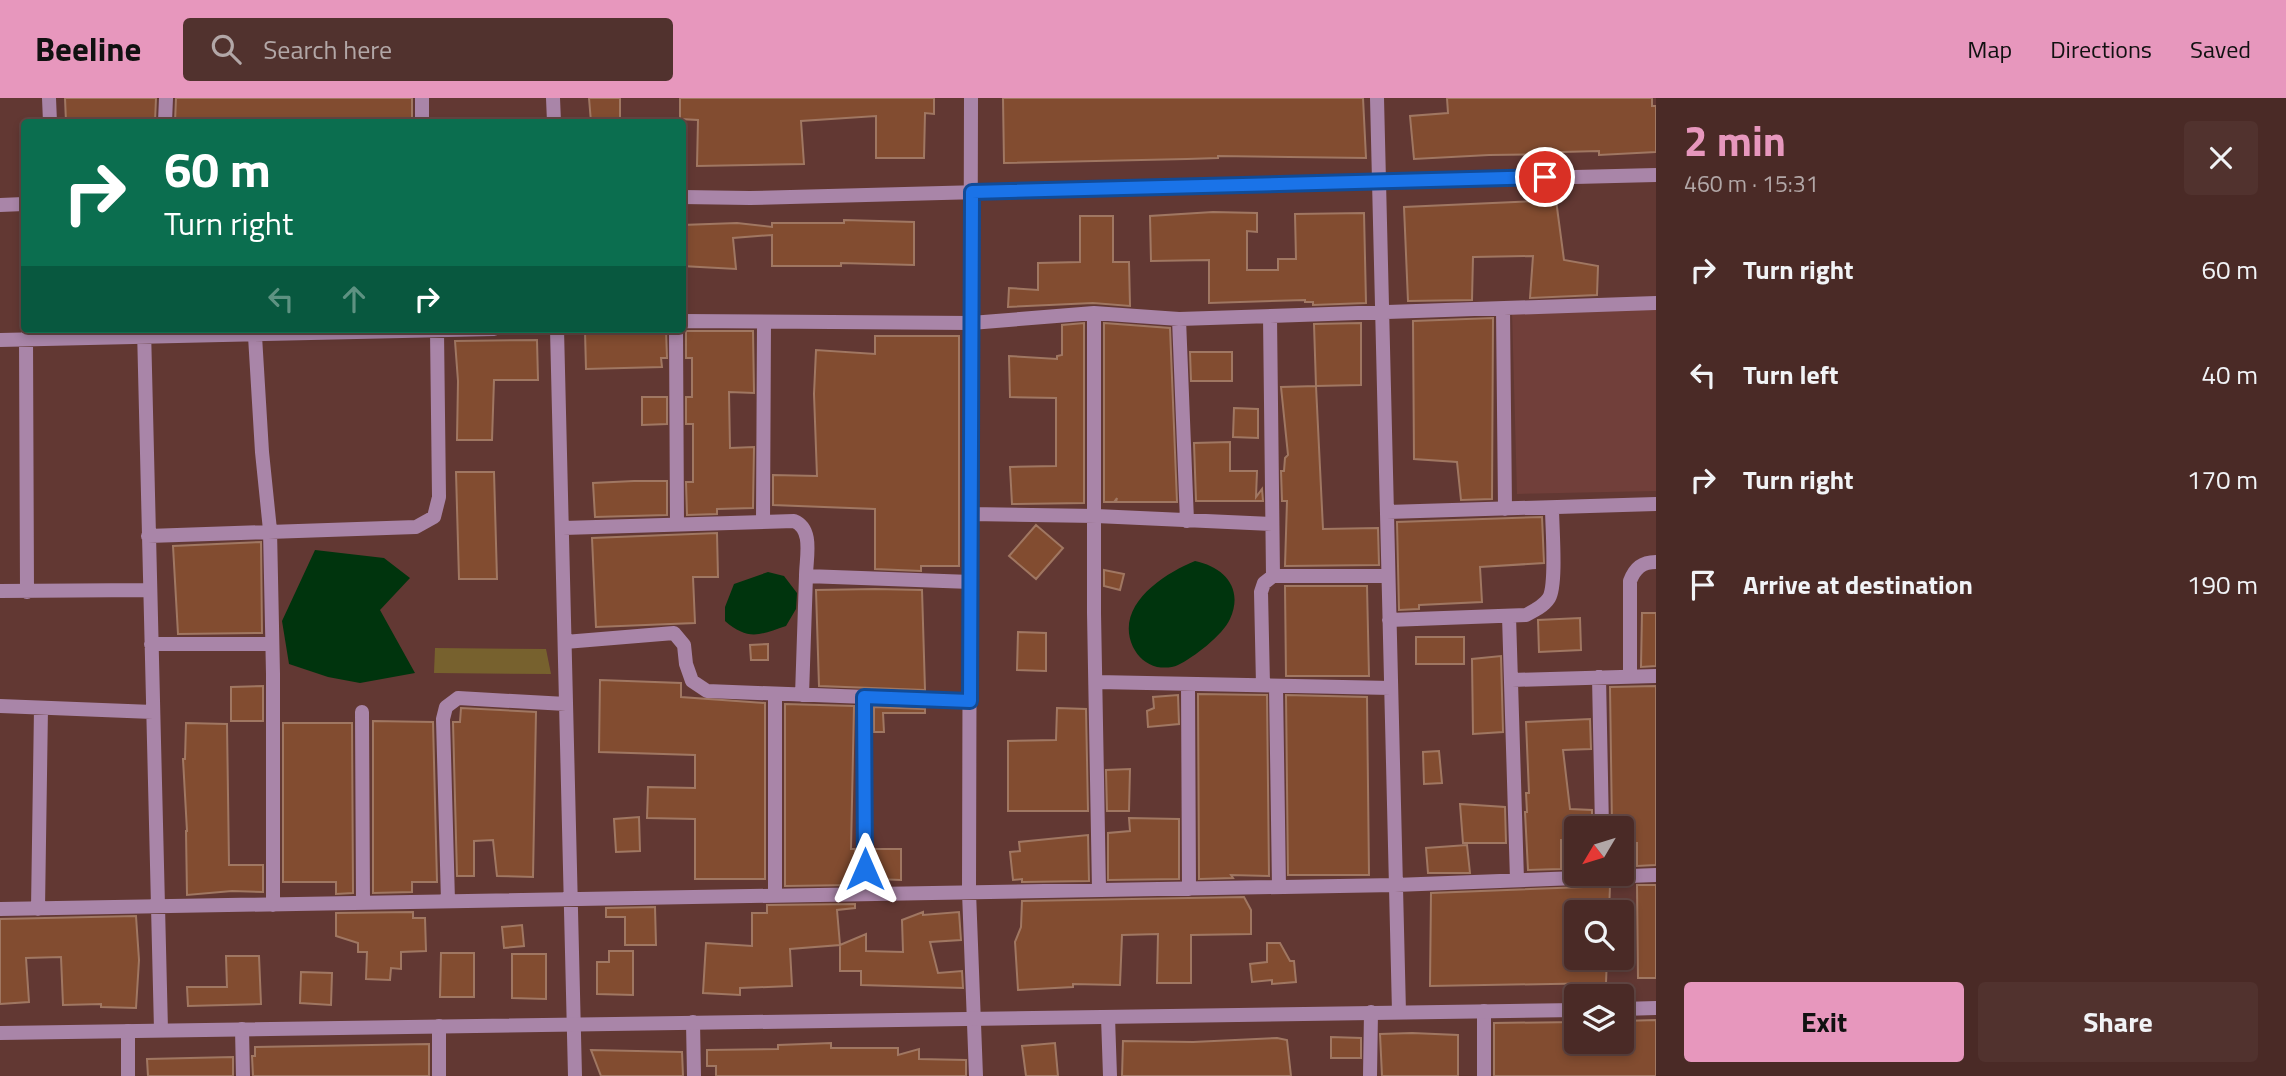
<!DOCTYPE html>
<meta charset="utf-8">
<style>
:root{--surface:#4a2a26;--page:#51322e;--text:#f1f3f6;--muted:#b2a7a7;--line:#614643;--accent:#e797bd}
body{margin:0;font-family:"Titillium Web",sans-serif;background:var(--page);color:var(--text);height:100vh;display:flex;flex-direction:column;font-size:26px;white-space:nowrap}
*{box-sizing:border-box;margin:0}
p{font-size:23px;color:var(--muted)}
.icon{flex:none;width:38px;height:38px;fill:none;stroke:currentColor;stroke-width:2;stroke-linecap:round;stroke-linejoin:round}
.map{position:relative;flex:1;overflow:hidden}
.sheet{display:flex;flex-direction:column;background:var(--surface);width:630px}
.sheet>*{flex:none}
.top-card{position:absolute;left:21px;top:21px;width:665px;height:214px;border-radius:7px;box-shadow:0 4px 10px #0003,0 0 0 2px var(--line);background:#0b6e4f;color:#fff;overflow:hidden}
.needle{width:46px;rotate:232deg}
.buttons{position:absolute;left:1564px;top:718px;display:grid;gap:14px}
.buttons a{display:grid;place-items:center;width:70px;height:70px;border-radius:7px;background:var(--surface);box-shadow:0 4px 10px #0003,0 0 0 2px var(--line);font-size:35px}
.pin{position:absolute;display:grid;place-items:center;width:60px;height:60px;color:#fff;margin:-30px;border:4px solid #fff;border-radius:50%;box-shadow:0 2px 7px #0007}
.me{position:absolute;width:77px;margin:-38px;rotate:0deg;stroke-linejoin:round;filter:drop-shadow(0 0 5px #0008)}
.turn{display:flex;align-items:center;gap:24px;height:147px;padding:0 28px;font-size:32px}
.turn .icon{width:91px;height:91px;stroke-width:2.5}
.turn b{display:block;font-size:49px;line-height:60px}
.lanes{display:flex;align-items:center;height:66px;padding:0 28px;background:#0003;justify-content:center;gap:35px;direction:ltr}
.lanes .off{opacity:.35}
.round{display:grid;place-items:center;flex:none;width:74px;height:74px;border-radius:7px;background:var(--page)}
.overview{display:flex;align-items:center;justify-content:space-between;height:119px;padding:0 28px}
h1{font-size:42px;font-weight:700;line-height:52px;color:var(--accent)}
.primary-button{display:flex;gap:14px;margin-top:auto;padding:14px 28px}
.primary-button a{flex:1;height:80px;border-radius:7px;background:var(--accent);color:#111;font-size:28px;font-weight:700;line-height:80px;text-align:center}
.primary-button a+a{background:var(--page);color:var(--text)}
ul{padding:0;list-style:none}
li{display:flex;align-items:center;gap:21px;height:105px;padding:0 28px}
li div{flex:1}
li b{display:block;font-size:26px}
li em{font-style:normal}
header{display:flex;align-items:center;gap:42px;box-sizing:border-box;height:98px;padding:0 35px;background:var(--accent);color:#111}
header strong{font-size:33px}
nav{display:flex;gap:38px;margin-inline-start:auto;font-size:24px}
.search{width:490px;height:63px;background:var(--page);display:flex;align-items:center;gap:18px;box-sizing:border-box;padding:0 24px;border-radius:7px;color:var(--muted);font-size:26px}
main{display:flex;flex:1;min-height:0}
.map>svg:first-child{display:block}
.built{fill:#713f3a}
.green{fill:#77612e}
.water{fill:#00340d}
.building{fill:#824c30;stroke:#a07762;stroke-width:2}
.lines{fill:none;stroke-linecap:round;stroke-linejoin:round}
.minor{stroke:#a985a8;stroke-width:14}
.tertiary{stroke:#a985a8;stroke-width:14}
.route-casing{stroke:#114b97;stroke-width:18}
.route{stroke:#1a73e8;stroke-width:12}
</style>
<header>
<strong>Beeline</strong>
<div class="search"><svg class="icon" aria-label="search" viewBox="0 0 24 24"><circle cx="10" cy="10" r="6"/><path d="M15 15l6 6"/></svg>Search here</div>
<nav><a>Map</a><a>Directions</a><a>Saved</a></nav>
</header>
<main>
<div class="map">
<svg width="1656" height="978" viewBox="0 0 1656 978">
<rect width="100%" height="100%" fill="#623833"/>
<path class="built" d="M 1656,210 L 1656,393 L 1517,396 L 1512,213 Z"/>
<path class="green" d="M 435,550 L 546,551 L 551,576 L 434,575 Z"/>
<path class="water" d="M 315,452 L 384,460 L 410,480 L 380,512 L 415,575 L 360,585 L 328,579 L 289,566 L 282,523 Z
M 1195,463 C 1224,469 1244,490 1230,521 C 1223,537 1193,560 1178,567 C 1172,570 1164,570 1157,569 C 1146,566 1138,559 1133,549 C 1114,508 1163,476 1195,463 Z
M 768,474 L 784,478 L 797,495 L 796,511 L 786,528 C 760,537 748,543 725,523 L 725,509 L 734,486 Z"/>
<path class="building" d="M 65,0 L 156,0 L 155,24 L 66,24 Z
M 176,0 L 412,0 L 412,24 L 175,24 Z
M 589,0 L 620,0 L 620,24 L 591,24 Z
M 680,0 L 934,0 L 934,16 L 925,15 L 924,60 L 876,60 L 876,18 L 801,23 L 804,66 L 697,68 L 698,22 L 680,21 Z
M 1003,0 L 1363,0 L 1366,60 L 1218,58 L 1218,60 L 1187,61 L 1004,65 Z
M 1447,0 L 1652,0 L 1652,8 L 1656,8 L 1656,54 L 1599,57 L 1599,53 L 1561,54 L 1561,56 L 1489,57 L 1414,61 L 1410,18 L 1448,15 Z
M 1556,102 L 1564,162 L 1598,168 L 1597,197 L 1530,200 L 1533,158 L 1473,159 L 1472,202 L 1408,203 L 1404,109 Z
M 1213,114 L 1257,115 L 1257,134 L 1247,133 L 1247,172 L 1278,172 L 1278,161 L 1296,161 L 1295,116 L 1364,115 L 1366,205 L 1313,207 L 1313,204 L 1305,204 L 1305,202 L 1209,205 L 1209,162 L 1151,163 L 1150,118 Z
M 1080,118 L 1113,118 L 1113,164 L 1129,164 L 1130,208 L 1093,205 L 1008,209 L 1009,190 L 1038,192 L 1038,165 L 1080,164 Z
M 844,122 L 914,124 L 914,167 L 841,165 L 841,168 L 772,168 L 772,137 L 733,140 L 736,171 L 682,168 L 682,127 L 737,125 L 772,129 L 772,125 L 844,125 Z
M 1493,220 L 1492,401 L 1461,402 L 1457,364 L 1414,361 L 1413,223 Z
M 1084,225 L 1084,405 L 1012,406 L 1010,369 L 1056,368 L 1056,300 L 1010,299 L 1009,258 L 1057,261 L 1057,258 L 1062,257 L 1062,227 Z
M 1104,225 L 1170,230 L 1177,404 L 1116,404 L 1117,400 L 1114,404 L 1104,404 Z
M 1361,225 L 1361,287 L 1316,288 L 1314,226 Z
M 666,232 L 667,260 L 661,260 L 662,269 L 586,271 L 585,233 Z
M 686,233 L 753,233 L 754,295 L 729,294 L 730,350 L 754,349 L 753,410 L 717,411 L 717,416 L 687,417 L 686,384 L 693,384 L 693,326 L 686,326 L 686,299 L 692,299 L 692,260 L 686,260 Z
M 875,238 L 959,238 L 959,468 L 921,468 L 921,473 L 875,471 L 875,411 L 773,407 L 773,377 L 817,378 L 814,296 L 816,252 L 875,256 Z
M 537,242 L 538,282 L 494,282 L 492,342 L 457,342 L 458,283 L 455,243 Z
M 1190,254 L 1232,254 L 1232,283 L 1191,283 Z
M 1316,288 L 1323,431 L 1378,430 L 1379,467 L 1285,468 L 1287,403 L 1282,403 L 1281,373 L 1284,373 L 1285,360 L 1288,357 L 1281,289 Z
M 642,299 L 667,299 L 667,326 L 642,327 Z
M 1234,310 L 1258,311 L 1258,340 L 1233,339 Z
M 1230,344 L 1230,373 L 1257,373 L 1256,399 L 1262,391 L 1263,403 L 1196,403 L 1194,345 Z
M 456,374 L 494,374 L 497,481 L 459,481 Z
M 634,383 L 667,383 L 667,417 L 595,419 L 593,385 Z
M 1542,419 L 1544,465 L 1480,469 L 1482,504 L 1419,507 L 1419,511 L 1399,512 L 1397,424 Z
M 1036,427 L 1063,450 L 1036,481 L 1009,458 Z
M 717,435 L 718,479 L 693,479 L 695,525 L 596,529 L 592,440 Z
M 261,444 L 262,535 L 178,536 L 173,448 Z
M 1104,472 L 1124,476 L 1120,492 L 1104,488 Z
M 1285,488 L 1367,488 L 1369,578 L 1286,578 Z
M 875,491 L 922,492 L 925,592 L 819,588 L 816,492 Z
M 1642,515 L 1656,515 L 1656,568 L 1641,569 Z
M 1580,520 L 1581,552 L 1539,554 L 1538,522 Z
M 1018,534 L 1046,535 L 1046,573 L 1017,572 Z
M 1416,539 L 1464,539 L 1464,566 L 1416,566 Z
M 768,546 L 768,562 L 751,562 L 750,547 Z
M 1501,558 L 1503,634 L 1473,636 L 1472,561 Z
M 600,582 L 681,585 L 681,599 L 765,605 L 765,781 L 695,781 L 695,721 L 647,720 L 648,689 L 695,690 L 695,657 L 599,654 Z
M 263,588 L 263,623 L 231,623 L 231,589 Z
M 1656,588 L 1656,767 L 1637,768 L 1637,745 L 1622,745 L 1622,730 L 1612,730 L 1610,589 Z
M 1198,596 L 1267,597 L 1269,778 L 1231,777 L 1233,780 L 1199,781 Z
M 1178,597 L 1179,626 L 1148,629 L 1147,613 L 1154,610 L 1153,599 Z
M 1286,597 L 1367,599 L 1369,777 L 1288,777 Z
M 785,606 L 854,608 L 851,751 L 855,751 L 854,787 L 785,788 Z
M 874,609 L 925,611 L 925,615 L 883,615 L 884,634 L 874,634 Z
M 461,610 L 536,614 L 533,779 L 497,778 L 493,742 L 474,743 L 474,778 L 457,778 L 453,624 L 460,624 Z
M 1057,610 L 1086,611 L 1088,713 L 1008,713 L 1008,643 L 1056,642 Z
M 1590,621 L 1591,651 L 1563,652 L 1570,711 L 1592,712 L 1592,730 L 1577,730 L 1577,743 L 1561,742 L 1561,771 L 1528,772 L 1525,714 L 1527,714 L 1526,695 L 1529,695 L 1526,624 Z
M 373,623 L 433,624 L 437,784 L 412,784 L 412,794 L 373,795 Z
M 186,625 L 227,626 L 229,767 L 263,767 L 263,794 L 232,793 L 187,797 L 186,733 L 187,733 L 183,661 L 185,661 Z
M 283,625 L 352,625 L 353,795 L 336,796 L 336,784 L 283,784 Z
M 1439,653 L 1442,685 L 1424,686 L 1423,654 Z
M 1130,671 L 1129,713 L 1107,713 L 1106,672 Z
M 1460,706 L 1505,709 L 1506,745 L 1463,745 Z
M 639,719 L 640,753 L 616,754 L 614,721 Z
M 1129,720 L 1179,721 L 1179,781 L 1108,782 L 1108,735 L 1130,733 Z
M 1088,737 L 1089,783 L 1022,784 L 1022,781 L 1013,782 L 1010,754 L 1020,753 L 1019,744 Z
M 1467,747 L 1470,775 L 1428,775 L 1426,750 Z
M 874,751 L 901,751 L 901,782 L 875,781 Z
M 1637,787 L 1656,787 L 1656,880 L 1638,880 Z
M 1610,788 L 1609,814 L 1577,814 L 1577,859 L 1607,859 L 1606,885 L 1430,888 L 1431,795 Z
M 1244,799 L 1251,812 L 1251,836 L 1191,837 L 1191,885 L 1157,885 L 1158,836 L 1122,837 L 1120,887 L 1073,886 L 1073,889 L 1018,892 L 1015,844 L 1021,829 L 1022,803 Z
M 855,806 L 855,810 L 837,812 L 840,847 L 790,851 L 792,888 L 740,890 L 740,897 L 703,895 L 706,845 L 752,848 L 752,815 L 767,815 L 767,807 Z
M 655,809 L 656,847 L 625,847 L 625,819 L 606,819 L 606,810 Z
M 413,814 L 413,820 L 425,820 L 426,853 L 401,854 L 401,871 L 391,870 L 390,882 L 366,881 L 367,854 L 358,854 L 358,845 L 336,838 L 336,815 Z
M 923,814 L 923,817 L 959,814 L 961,842 L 930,844 L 938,875 L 962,873 L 963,890 L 861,887 L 861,873 L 840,873 L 840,847 L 866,836 L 866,853 L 903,854 L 902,822 Z
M 136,818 L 139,862 L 136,910 L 101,909 L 101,906 L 63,907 L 61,859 L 26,860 L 29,904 L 0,906 L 0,821 Z
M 522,827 L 524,848 L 504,850 L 502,829 Z
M 1267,845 L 1280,845 L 1290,863 L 1294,863 L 1296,884 L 1272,886 L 1272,882 L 1252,884 L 1250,866 L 1267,864 Z
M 609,853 L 633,853 L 633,897 L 597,896 L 597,864 L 609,864 Z
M 441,855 L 474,855 L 474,899 L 440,899 Z
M 512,856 L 546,856 L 546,901 L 512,900 Z
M 226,858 L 259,858 L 261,906 L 188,908 L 187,889 L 227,889 Z
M 301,874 L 332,875 L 331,907 L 300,905 Z
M 1656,922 L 1656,978 L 1494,978 L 1494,925 L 1577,924 L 1577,943 L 1622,943 L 1622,923 Z
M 1412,935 L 1458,937 L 1458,978 L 1382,978 L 1380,936 Z
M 1331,939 L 1361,940 L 1361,960 L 1331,960 Z
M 1277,940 L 1287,942 L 1291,978 L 1122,978 L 1123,943 L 1193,944 Z
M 831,945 L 831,950 L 898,950 L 898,957 L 919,951 L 919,961 L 966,962 L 966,978 L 716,978 L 716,968 L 707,968 L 707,952 L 778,951 L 778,947 Z
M 1055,945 L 1058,978 L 1026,978 L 1022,948 Z
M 429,946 L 429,978 L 253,978 L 252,958 L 255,958 L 255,949 Z
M 591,952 L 682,954 L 683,978 L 601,978 Z
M 233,959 L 233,978 L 148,978 L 147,961 Z"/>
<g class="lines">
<path class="minor" d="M 49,0 L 50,24
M 422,0 L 422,24
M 553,0 L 554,24
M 971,0 L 969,794 L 976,978
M 1377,0 L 1399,914
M 165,24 L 166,0
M 682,99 L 750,100 C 1052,93 1354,83 1656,77
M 0,107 L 24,106
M 1503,211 L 1505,411
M 1094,215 L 1094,515 L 1099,792
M 1270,218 L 1273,478
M 1179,221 L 1187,423
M 682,223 L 971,225 L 1094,215 L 1179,221 L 1656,205
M 144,231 L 161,932
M 557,231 L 575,978
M 676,231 L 677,427
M 255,238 L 262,354 L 270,432 L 273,576 L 273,807
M 26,240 L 27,494
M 0,242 L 494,231
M 1387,414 L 1656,406
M 970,416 L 1096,418 L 1272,426
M 763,424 L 764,225
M 563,430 L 794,423 C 814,431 806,460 806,478
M 148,438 L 416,429 L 434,419 L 439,399 L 437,233
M 0,493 L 149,492
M 1509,518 L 1517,782
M 1389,522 L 1526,517 C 1534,513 1544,508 1549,500 C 1557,486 1552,429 1552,410
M 565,544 L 674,535 L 684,547 L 686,566 L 692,583 L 707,593 L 970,603
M 151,546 L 272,546
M 1630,578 L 1630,483 C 1635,470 1642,464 1656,464
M 1599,579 L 1602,730
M 1512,582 L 1656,578
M 1097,584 L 1391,590
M 1188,586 L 1189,791
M 1263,587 L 1261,494 L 1264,485 L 1273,478 L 1388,478
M 1276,588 L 1279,789
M 802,597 L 806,478 L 971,484
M 864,599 L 865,796
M 0,608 L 153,614
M 362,614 L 363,805
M 775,797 L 775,596
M 448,803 L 443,621 L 446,609 L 458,600 L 566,606
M 0,811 L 1395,787 L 1656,777
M 38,811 L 41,610
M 1108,919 L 1110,978
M 693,924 L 694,978
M 439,928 L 439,978
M 242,931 L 243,978
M 128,933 L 128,978
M 1370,978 L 1371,914
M 1484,978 L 1484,913"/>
<path class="tertiary" d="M 1622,911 L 1656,910
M 0,935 L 1577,912"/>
</g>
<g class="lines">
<g class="route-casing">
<path id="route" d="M 865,771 L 864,599 L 970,603 L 972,94 L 1545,79"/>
</g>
<use href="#route" class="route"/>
</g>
</svg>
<div class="buttons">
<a><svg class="needle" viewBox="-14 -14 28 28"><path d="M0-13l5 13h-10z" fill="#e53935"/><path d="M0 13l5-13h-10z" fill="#b2a7a7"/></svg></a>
<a><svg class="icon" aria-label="search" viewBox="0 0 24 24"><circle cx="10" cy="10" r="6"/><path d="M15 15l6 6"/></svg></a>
<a><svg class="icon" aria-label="layers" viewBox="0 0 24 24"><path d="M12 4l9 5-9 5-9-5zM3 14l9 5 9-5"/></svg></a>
</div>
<div class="pin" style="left:1545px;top:79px;background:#d93025"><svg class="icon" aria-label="arrive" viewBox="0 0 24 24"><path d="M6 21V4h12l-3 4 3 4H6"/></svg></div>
<svg class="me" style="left:865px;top:771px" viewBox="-20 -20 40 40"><path d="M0-17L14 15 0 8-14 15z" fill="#1a73e8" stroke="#fff" stroke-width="4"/></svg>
<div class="top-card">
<div class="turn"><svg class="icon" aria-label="right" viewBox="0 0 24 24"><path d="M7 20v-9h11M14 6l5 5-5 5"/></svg><div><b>60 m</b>Turn right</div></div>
<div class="lanes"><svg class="icon off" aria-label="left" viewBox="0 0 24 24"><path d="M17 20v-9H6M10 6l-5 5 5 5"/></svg><svg class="icon off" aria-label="ahead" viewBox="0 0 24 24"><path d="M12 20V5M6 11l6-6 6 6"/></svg><svg class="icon" aria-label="right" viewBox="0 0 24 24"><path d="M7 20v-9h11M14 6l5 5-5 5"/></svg></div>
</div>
</div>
<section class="sheet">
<div class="overview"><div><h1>2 min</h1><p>460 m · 15:31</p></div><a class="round"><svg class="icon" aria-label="close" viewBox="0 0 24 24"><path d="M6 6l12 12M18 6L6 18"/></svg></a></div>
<ul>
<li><svg class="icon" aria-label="right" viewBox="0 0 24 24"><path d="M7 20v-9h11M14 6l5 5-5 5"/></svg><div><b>Turn right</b></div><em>60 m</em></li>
<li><svg class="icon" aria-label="left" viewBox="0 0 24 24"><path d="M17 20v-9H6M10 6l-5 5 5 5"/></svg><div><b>Turn left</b></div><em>40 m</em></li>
<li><svg class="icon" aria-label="right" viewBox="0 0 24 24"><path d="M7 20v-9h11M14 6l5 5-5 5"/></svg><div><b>Turn right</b></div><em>170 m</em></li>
<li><svg class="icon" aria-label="arrive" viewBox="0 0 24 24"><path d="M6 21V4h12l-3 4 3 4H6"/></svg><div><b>Arrive at destination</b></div><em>190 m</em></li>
</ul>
<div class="primary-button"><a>Exit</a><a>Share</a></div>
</section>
</main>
